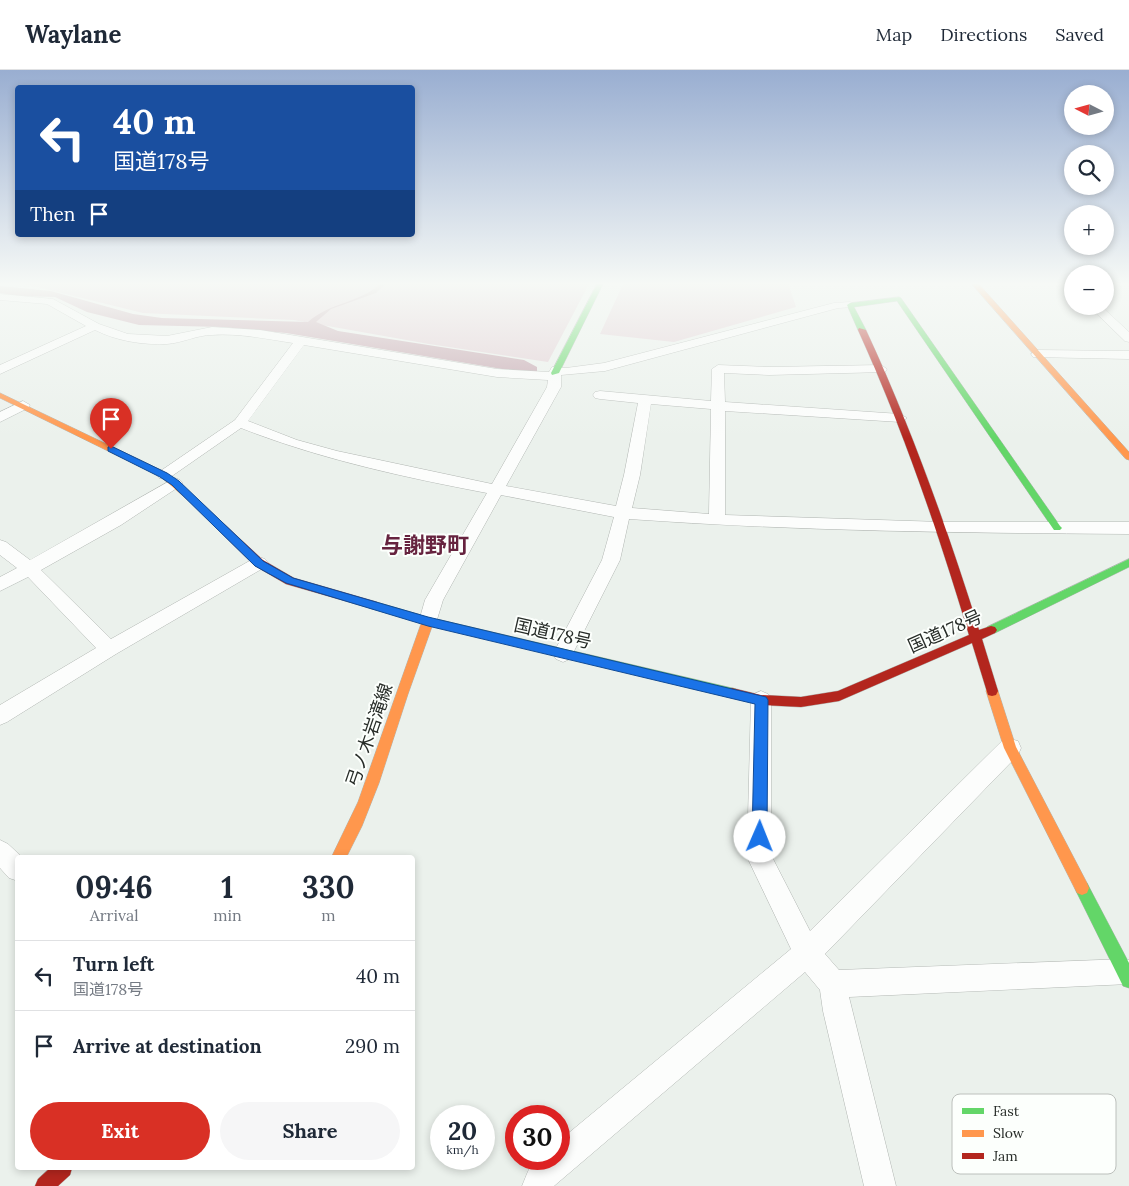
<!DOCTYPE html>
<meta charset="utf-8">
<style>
:root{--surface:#fff;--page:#f6f6f7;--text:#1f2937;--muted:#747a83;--line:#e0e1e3;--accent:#d93025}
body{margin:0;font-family:Lora,"Noto Sans JP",serif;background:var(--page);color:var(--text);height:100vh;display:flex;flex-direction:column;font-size:19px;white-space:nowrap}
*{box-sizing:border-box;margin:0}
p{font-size:16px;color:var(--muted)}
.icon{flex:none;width:28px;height:28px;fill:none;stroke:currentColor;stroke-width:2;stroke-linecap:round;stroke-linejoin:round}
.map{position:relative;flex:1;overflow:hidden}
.side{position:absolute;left:15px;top:785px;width:400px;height:315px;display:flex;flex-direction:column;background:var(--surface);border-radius:5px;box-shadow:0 2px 8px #0003}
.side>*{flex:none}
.top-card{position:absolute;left:15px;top:15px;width:400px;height:152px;border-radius:5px;box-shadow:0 2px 8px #0003;background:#1a4fa0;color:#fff;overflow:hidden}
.needle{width:32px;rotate:276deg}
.tools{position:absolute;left:1064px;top:15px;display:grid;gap:10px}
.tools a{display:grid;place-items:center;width:50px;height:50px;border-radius:50%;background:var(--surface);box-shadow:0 2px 8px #0003;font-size:25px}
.speed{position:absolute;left:430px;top:1035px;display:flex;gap:10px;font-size:25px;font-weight:700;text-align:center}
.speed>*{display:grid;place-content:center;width:65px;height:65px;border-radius:50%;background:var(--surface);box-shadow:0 2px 8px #0003;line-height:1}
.speed small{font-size:12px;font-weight:400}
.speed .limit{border:8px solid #d22;background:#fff;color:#111}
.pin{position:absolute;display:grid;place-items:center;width:42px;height:42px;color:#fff;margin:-51px -21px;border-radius:50% 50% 50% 0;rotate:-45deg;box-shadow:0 0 5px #0007}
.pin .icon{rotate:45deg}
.me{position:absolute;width:55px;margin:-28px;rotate:1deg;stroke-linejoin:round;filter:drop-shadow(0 0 4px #0008)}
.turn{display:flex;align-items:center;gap:18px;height:105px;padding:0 15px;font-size:22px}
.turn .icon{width:65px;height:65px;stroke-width:2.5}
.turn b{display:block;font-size:35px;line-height:42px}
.then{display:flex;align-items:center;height:48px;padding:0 15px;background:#0003;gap:10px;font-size:19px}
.eta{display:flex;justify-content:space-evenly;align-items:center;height:85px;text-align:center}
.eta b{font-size:30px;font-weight:700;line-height:35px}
.cta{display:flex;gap:10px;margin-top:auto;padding:10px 15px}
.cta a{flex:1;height:58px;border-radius:30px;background:var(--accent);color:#fff;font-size:20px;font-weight:700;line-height:58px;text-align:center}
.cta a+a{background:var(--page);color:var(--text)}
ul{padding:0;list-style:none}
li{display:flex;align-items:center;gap:15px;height:70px;padding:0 15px;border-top:1px solid var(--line)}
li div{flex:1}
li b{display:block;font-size:19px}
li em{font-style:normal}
header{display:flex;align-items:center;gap:30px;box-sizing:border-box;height:70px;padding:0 25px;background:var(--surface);border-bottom:1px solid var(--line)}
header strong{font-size:24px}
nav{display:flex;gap:28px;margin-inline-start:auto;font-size:18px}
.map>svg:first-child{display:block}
.green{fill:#e2cfd4}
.water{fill:#c4a5ae}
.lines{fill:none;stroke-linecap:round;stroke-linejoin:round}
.street-casing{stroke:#b1b6b2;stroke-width:1}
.fast-casing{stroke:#b1b6b2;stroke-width:1}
.slow-casing{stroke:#b1b6b2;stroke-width:1}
.jam-casing{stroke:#b1b6b2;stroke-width:1}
.street{fill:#fcfdfc;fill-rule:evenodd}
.fast{fill:#63d668;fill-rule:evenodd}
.slow{fill:#ff974d;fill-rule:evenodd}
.jam{fill:#b3261e;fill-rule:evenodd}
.route{fill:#1a73e8;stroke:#114b97}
.labels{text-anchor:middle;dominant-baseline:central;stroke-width:4;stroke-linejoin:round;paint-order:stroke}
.street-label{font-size:18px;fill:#272c28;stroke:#fcfffc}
.district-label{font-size:22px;font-weight:bold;fill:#66233f;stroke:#fcfffc}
.key{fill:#fcfffc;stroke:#bcc0bc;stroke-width:1}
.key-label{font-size:14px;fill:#272c28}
</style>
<header>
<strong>Waylane</strong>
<nav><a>Map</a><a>Directions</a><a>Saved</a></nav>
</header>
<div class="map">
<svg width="1129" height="1116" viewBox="0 0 1129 1116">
<rect width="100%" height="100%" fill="#ebf1ec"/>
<path class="green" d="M 17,212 L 590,212 L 548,292 L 429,274 L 294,250 L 143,243 Z
M 624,212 L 788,213 L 796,237 L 674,272 L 600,264 Z"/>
<path class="water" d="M 382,212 L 387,212 L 376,223 L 331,239 L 316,252 L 338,261 L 524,290 L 537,297 L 537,302 L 502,299 L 286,263 L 222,257 L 139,255 L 87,242 L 55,227 L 18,226 L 0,223 L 0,216 L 51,221 L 133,244 L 162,248 L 308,252 C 330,232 362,233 382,212 Z"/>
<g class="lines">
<g class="street-casing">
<path id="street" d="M 1062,212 L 1072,212 L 1072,220 L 1068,219 Z
M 0,224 L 53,229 L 99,254 L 128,264 L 167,266 L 212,257 L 260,260 L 497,299 L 549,302 L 552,297 L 566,298 L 604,293 L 834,233 L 850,232 L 856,235 L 854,237 L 838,238 L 605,301 L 561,305 L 561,317 L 506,416 L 616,436 L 624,405 L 638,333 L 600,329 L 595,328 L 593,325 L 595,322 L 600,321 L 711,331 L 712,299 L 718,295 L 769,297 L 881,295 L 887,299 L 885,302 L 769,305 L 724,303 L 725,332 L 900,344 L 907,348 L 900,352 L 725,341 L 725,445 L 942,452 L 1129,452 L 1129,464 C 962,463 796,461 629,449 L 620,490 L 570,589 L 563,592 L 556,589 L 553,584 L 602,490 L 614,447 L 501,425 L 443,530 L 435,556 L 428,558 L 421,556 L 419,551 L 425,530 L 487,423 C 403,407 320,389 241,358 L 169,408 L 159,408 L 156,405 L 159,402 L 235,350 L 293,273 C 267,269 239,263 212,265 C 197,265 182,273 167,274 C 142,275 117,271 95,260 L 0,304 L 0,295 L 86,256 L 47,234 L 0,230 ZM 304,275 L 497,307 L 548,310 L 547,317 L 492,414 L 337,381 L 297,370 L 248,351 ZM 651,334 L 711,339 L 709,444 L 632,438 L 640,405 Z
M 1089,236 L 1101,236 L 1129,262 L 1129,272 L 1125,271 Z
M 1037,280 L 1129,281 L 1129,289 L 1033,287 L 1031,284 Z
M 23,331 L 30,335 L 28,338 L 0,352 L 0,342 Z
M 175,408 L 180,410 L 183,413 L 180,416 L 121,455 L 41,500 L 111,569 L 253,489 L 259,487 L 265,489 L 268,493 L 265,497 L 116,584 L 7,652 L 0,655 L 0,635 L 96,578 L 28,507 L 0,521 L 0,507 L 17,498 L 0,485 L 0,470 L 6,472 L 30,490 Z
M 761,621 L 768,624 L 771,630 L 771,785 L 810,861 L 1002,671 L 1010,669 L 1018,671 L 1021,678 L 1018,685 L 825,884 L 839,900 L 1125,889 L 1129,890 L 1129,914 L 849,927 L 896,1116 L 864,1116 L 823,941 L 820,920 L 805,902 L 554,1116 L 522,1116 C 533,1090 530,1089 559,1089 L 559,1071 L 791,879 L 747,787 L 751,630 L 754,624 Z
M 0,770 L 8,774 L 23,788 L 18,788 L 18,811 L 9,808 L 0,798 Z"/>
</g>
<g class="fast-casing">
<path id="fast" d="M 598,212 L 604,212 L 559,303 L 552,305 L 551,303 Z
M 899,227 L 901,228 L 1060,456 L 1062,458 L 1060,460 L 1054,460 L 897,231 L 854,237 L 866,260 L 862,262 L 858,260 L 847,235 L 850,233 Z
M 1129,489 L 1129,497 L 995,563 L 987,563 L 985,560 L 987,557 Z
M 373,531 L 428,547 L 732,618 L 736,619 L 738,623 L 736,627 L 732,628 L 428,555 L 369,538 L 368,535 L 369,532 Z
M 1082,811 L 1087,813 L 1129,893 L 1129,918 L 1123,916 L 1077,823 L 1075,818 L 1077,813 Z"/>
</g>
<g class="slow-casing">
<path id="slow" d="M 970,212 L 977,212 L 1129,382 L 1129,390 L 1126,389 Z
M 0,323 L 167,403 L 198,430 L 196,432 L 190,432 L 161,407 L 0,328 Z
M 428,547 L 434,551 L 408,624 L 379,713 L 362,756 L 346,788 L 331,788 L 358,732 L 422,551 Z
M 992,616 L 996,617 L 998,621 L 1016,677 L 1087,813 L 1089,818 L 1087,823 L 1082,825 L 1077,823 L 1004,678 L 986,621 L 988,617 Z"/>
</g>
<g class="jam-casing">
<path id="jam" d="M 859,258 L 866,260 C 911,357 947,458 979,560 L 991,556 L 995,557 L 997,560 L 995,563 L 982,569 L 998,621 L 996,625 L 992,626 L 988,625 L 972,573 L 839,631 L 801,637 L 761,635 L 728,627 L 726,623 L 728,619 L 732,618 L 761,625 L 801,627 L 838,621 L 969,565 C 938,461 903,359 858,260 Z
M 193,427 L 196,428 L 263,490 L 294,508 L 377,532 L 378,535 L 377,538 L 373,539 L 286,514 L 255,496 L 190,432 L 190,428 Z
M 50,1098 L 72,1098 L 70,1105 L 58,1116 L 35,1116 L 38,1109 Z"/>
</g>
<use href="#street" class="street"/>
<use href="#fast" class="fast"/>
<use href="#slow" class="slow"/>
<use href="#jam" class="jam"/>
</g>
<linearGradient id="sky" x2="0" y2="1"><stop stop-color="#99aed1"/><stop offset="0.58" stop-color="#f6f9f6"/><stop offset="1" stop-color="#f6f9f6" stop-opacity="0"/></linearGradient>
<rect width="1129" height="368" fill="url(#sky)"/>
<path class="route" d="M 111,376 L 167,403 L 179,411 L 263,491 L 293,508 L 428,547 L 766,627 L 768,630 L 767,767 L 765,772 L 760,774 L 755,772 L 752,767 L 755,634 L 428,556 L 286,513 L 255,496 L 172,415 L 160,407 L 108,381 L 108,377 Z"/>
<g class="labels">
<g class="street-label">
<text transform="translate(945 561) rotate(-24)">国道178号</text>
<text transform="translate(553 563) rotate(13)">国道178号</text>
<text transform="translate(369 665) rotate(-71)">弓ノ木岩滝線</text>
</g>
<g class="district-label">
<text x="425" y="475">与謝野町</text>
</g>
</g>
<rect x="952" y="1024" width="164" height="80" rx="8" class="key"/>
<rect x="962" y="1038" width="22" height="6" fill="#63d668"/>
<rect x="962" y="1060" width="22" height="7" fill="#ff974d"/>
<rect x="962" y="1083" width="22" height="6" fill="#b3261e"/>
<g class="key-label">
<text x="993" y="1046">Fast</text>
<text x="993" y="1068">Slow</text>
<text x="993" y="1091">Jam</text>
</g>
</svg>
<div class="tools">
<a><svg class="needle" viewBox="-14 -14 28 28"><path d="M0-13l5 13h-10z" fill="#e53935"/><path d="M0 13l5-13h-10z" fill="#747a83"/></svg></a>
<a><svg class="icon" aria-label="search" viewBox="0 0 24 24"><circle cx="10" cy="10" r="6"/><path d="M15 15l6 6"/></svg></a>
<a>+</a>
<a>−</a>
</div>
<div class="speed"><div>20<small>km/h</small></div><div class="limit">30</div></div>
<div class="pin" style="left:111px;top:379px;background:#d93025"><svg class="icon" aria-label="arrive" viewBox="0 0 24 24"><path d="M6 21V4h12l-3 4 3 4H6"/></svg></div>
<svg class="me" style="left:760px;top:767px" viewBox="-20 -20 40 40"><circle r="19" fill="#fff"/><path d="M0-13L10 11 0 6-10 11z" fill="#1a73e8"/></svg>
<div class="top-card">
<div class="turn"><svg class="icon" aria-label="left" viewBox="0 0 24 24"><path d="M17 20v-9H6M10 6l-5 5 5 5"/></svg><div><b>40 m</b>国道178号</div></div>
<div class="then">Then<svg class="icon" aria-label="arrive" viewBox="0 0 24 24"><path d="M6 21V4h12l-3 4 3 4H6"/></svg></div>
</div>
<section class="side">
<div class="eta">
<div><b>09:46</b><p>Arrival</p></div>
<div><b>1</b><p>min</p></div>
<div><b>330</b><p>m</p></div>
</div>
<ul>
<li><svg class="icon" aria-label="left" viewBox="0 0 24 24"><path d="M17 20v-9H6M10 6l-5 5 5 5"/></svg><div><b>Turn left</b><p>国道178号</p></div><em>40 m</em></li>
<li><svg class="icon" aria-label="arrive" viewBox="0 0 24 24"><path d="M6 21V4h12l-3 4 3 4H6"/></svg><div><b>Arrive at destination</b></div><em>290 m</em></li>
</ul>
<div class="cta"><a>Exit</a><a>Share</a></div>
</section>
</div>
